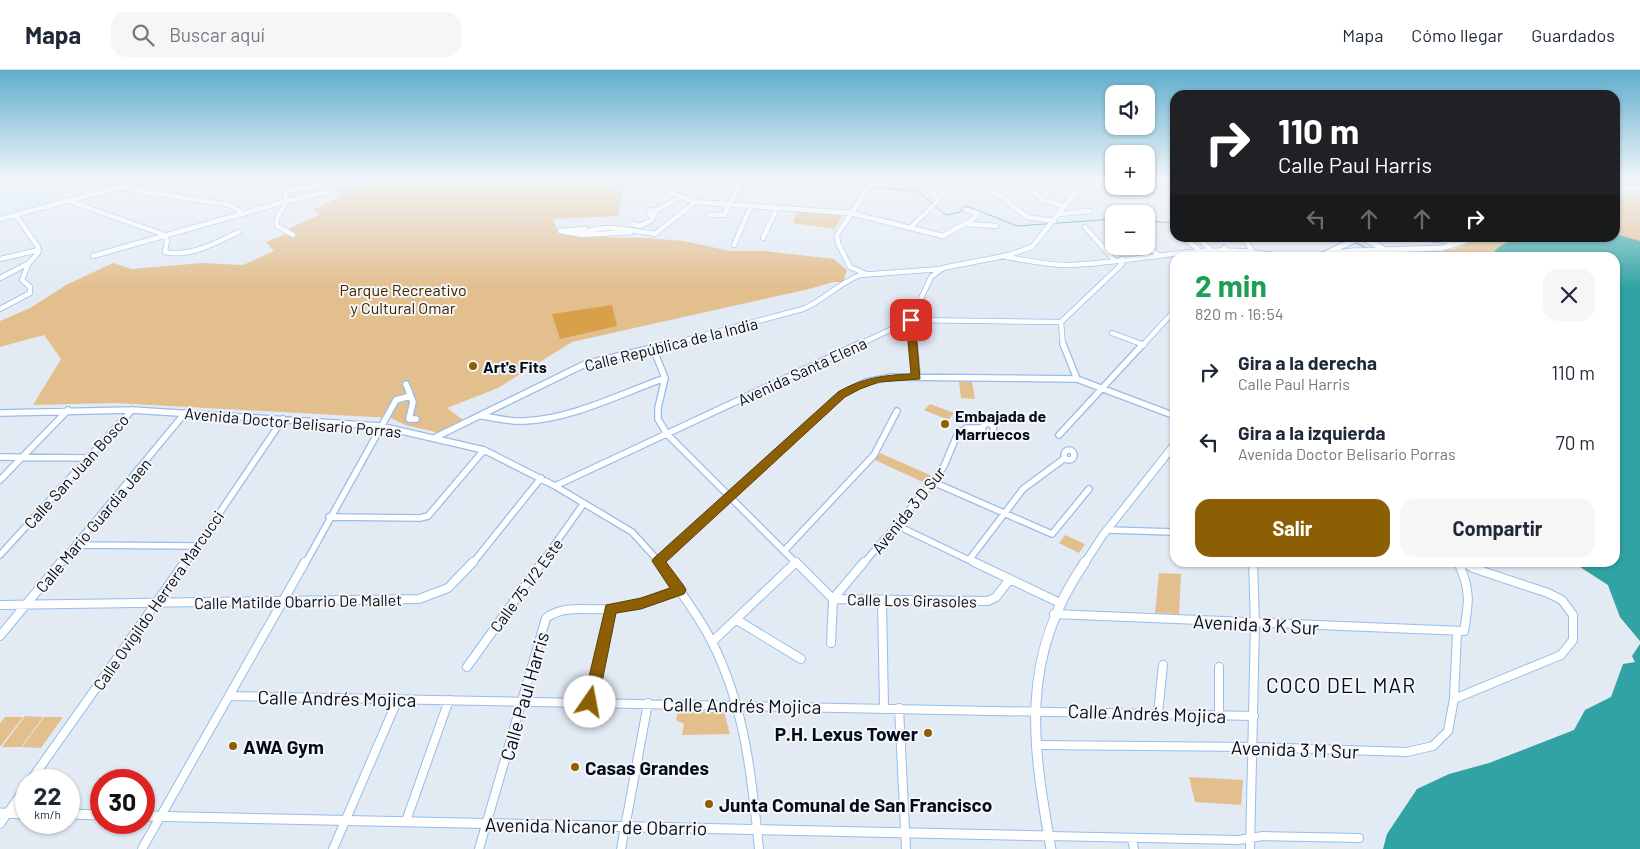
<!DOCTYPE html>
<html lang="es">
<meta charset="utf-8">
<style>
:root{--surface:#fff;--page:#f6f6f7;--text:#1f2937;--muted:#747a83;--line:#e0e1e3;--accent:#8d5f05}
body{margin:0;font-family:Barlow,sans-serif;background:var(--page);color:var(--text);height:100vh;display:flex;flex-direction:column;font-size:19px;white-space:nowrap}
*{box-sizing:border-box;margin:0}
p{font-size:16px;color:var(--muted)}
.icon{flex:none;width:28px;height:28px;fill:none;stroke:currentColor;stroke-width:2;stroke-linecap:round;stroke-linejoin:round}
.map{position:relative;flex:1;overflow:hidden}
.side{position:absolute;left:1170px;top:182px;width:450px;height:315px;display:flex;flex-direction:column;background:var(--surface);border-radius:15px;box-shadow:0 1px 4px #0004}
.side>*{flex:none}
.top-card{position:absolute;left:1170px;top:20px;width:450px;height:152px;border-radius:15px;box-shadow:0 1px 4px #0004;background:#202124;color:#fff;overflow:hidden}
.buttons{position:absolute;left:1105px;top:15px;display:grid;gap:10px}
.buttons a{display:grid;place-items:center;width:50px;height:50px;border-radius:10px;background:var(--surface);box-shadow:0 1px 4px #0004;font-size:25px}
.speed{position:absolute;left:15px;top:699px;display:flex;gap:10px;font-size:25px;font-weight:700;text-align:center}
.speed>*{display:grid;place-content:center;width:65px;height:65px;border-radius:50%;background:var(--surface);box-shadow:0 1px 4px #0004;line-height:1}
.speed small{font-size:12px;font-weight:400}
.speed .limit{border:8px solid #d22;background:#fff;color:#111}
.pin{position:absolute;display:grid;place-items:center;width:42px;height:42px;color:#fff;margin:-21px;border-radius:10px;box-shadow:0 2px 8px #0006}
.me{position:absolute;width:55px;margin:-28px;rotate:12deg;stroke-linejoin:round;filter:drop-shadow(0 0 4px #0008)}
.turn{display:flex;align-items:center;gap:18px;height:105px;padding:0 25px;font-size:22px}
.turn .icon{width:65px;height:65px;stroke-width:2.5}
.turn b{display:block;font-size:35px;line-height:42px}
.lanes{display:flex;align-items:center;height:48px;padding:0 25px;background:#0003;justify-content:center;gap:25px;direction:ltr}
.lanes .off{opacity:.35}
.round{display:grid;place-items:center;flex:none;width:52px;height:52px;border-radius:15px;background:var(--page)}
.head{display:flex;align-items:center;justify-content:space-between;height:85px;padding:0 25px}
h1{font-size:30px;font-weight:700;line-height:38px;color:#1e9e55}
.button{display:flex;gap:10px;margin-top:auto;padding:10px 25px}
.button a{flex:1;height:58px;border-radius:15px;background:var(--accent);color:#fff;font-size:20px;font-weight:700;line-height:58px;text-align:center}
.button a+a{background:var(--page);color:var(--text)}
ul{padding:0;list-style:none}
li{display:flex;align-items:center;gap:15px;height:70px;padding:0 25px}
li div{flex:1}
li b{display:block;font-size:19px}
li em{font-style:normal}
header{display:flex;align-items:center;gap:30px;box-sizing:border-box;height:70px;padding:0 25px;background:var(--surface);border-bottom:1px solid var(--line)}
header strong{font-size:24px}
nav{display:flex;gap:28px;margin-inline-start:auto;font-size:18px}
.search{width:350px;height:45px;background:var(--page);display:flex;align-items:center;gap:12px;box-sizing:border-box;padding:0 18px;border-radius:15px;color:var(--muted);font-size:19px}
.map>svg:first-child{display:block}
.built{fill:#d2e3fa}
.green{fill:#e3bf8e}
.forest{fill:#d8a048}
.water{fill:#31a3a4}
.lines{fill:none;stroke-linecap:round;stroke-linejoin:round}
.stream{stroke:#31a3a4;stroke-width:1}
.minor-far2-casing{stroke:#97bced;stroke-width:6}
.minor-far1-casing{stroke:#97bced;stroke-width:8}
.minor-casing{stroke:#97bced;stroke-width:10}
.major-far2-casing{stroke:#97bced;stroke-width:7}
.major-far1-casing{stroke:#97bced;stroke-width:9}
.major-casing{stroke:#97bced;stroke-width:11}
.minor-far2{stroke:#fff;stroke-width:4.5}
.minor-far1{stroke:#fff;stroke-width:5.5}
.minor{stroke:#fff;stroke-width:8}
.major-far2{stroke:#fff;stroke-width:5}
.major-far1{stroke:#fff;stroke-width:7}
.major{stroke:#fff;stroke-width:9}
.route{fill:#8d5f05;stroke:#5c3e03}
.poi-dot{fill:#8d5f05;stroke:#f6f6f6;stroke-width:2}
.labels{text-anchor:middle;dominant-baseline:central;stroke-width:4;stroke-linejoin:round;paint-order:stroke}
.park-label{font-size:16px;fill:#3c2600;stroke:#f6f6f6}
.street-label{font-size:16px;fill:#020c1d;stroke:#f6f6f6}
.poi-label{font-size:16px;font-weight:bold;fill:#020c1d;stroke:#f6f6f6;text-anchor:start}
.near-street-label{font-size:19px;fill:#020c1d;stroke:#f6f6f6}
.near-poi-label{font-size:19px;font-weight:bold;fill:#020c1d;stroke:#f6f6f6;text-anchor:start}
.near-neighbourhood-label{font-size:21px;letter-spacing:1px;fill:#020c1d;stroke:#f6f6f6}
</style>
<header>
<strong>Mapa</strong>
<div class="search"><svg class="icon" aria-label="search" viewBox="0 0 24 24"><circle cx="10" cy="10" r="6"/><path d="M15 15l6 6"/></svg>Buscar aquí</div>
<nav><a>Mapa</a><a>Cómo llegar</a><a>Guardados</a></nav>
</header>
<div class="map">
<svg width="1640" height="779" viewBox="0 0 1640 779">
<rect width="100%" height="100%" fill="#e2eaf4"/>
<path class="built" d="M 50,109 L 70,109 L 77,116 L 48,124 L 55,133 L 0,147 L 0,122 Z
M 731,109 L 806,109 L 753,114 L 735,112 Z"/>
<path class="green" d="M 357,109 L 623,109 L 619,146 L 553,149 L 558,163 L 583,167 L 648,168 L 683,171 L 730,181 L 765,181 L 834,189 L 847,200 L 843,212 L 833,212 L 809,219 L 572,272 L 498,318 L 447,338 L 463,350 L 440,363 L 405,355 L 391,348 L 115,333 L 33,335 L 61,289 L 44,265 L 0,277 L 0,251 L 30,238 L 68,214 L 113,193 L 132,199 L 202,193 L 243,195 L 274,181 L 266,172 L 291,162 L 288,159 L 319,145 L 313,140 L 341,127 L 337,119 L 356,113 Z
M 1640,123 L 1640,571 L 1620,547 L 1608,515 L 1574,493 L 1615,492 L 1615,188 L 1356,188 L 1348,185 L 1437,181 L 1454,179 L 1481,168 L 1615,168 L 1615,127 Z
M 797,141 L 837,144 L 842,147 L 834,159 L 793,153 Z
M 959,311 L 972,312 L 975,329 L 961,328 Z
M 930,334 L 954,343 L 948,350 L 924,340 Z
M 880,383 L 932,406 L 927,414 L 875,390 Z
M 1065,465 L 1085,474 L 1079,483 L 1059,473 Z
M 1159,503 L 1181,504 L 1179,544 L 1155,543 Z
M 678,641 L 724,642 L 730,664 L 682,665 L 684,654 L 676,650 Z
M 25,646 L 43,647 L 21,677 L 2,677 Z
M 5,647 L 23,647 L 0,677 L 0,653 Z
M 44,647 L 63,647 L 41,678 L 22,677 Z
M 1189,707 L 1243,710 L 1241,735 L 1195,732 Z"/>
<path class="forest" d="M 612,235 L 617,256 L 560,269 L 552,244 Z"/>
<path class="water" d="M 1615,164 L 1640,171 L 1640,571 L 1620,547 L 1608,515 L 1574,493 L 1615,492 L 1615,188 L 1494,188 L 1494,182 C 1513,158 1585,168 1615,168 Z
M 1640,574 L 1640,779 L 1383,779 L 1387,764 L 1417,719 L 1449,704 L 1489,693 L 1574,660 L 1585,640 L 1611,627 L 1623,594 L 1635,592 L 1632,586 Z"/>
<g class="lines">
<path class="stream" d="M 679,109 L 692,113 L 700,109
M 722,109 L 757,115 L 817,109
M 839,109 L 865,115
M 873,117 L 917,121 L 946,145 L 961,142 L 962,137 L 967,136 L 1017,156 L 1114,149
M 1146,151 L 1175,153
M 1314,168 L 1346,172
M 1354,172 L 1367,178
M 1371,182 L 1376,188"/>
<g class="minor-far2-casing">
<path id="minor-far2" d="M 75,109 L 89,125
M 198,109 L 241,111 L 274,109
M 284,109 L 286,133 L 277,148 L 277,156 L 293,165
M 354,109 L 354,113
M 660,109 L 661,116 L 666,121 L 695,132 L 850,143 L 943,166 L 975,148 L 977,143 L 966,140
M 978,109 L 1027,147 L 1054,151
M 1025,109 L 1023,113 L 1043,130 L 1065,136
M 1047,109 L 1080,116
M 1635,109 L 1640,112
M 120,118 L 230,135 L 244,144
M 286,121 L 322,115
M 69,131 L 165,165 L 167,170 L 165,182 C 190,188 216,172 239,162
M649 143a3 3 0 1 1 6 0a3 3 0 1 1-6 0Z
M 655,141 L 680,127
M 1059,144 L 1090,141
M 709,145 L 724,145 L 739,116 L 719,113
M 0,149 L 149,109
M 632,154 L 640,156 L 652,150 L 654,144
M 967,154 L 996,156
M 1085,157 L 1114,190
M 1172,157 L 1175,160
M 910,158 L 938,131 L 935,125 L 915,110
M 585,159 L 560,161 L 582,165 L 631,162
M 579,165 C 605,152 627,160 655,164 L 695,132
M 763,168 L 777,138
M 1184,168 L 1198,179
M 1198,168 L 1209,178
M 1244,168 L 1251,179
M 1146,174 L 1157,184
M 734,175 L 751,136
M 93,186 L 287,131 L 328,122
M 1006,187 C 1027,190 1049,196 1071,195 C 1149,192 1206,169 1287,188
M 1223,188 L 1226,183 L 1224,178
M 0,189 L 39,180
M 864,203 L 850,197 L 838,173 L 837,165 L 874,109
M 0,208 L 29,193 L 38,183 L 38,177 L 16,145
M 0,239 L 30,223 L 30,217 L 22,210 L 28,195
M 911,250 L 1061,252
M 911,250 L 914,276
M 1112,263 L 1144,275
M 664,276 L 803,239 C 824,230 839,213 860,205 L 941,199
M 856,276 L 911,250 L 931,207 L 943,198 L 1009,185 L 1032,177 L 1086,109
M 1063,276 L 1061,252 L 1122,194 L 1122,189
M 1142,276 L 1175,240"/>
</g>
<g class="minor-far1-casing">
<path id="minor-far1" d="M 914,274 L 917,306
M 1063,274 L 1077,309
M 653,278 L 665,308 L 658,338 L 658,349 L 667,364 L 797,494
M 406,314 L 413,332 L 409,349 L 416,349
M 0,343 L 132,340 L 380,356 L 484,380 L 555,416 L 632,462 L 661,494
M 482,346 C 496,348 510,352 524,351 C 572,349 620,324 665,308
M982.5 359a5.5 5.5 0 1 1 11 0a5.5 5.5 0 1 1-11 0Z
M 1059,365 L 1143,274
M 436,367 L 585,294 L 669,274
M1064 385a5 5 0 1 1 10 0a5 5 0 1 1-10 0Z
M 0,387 L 87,388
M 0,410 L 68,340
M 933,412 L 1052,464 L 1089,419
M 555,416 L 859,274
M 329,447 L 420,448 L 428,446 L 484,380
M 896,455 L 977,494
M 1108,460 L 1175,462
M 77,475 L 197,476
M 784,481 L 874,385 L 897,341
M 0,485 L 132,340
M 969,490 L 1023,419 L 1065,388
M 659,491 L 842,324 L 866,312 L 891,307 L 1077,309 L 1175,346
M 1464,492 L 1466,494
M 60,494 L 185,343
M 185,494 L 283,349
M 305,494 L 396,330 L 410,326
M 472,494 L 541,408
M 541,494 L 584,433
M 863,494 L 933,412 L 944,396 L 958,363 L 967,358 L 981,358"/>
</g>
<g class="minor-casing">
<path id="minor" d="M 660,492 C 677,518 698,544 712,572 C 745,637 752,708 759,779
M 796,492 L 833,529
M 974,492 L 1060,533
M 833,529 L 864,492
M 833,529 L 988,531 L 996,527 L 1010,509
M 882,530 L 884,637
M 0,535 L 419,529 L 448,518 L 473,492
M 1054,544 L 1464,561 C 1469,532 1471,520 1458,492
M 737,550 L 801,589
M 0,566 L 61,492
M 712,572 L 795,493
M 831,573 L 833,529
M 467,597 L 542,492
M 1219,597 L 1219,645
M 230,626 L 1254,646
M 1454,629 L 1561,585 L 1573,570 L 1573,545 L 1562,530 L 1548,523 L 1473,498 L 1464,492
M 590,632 L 611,539
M 899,638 L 906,779
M 1158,643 L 1163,595
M 1036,675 L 1253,677 L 1407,682 L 1433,676 L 1448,661 L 1454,629 L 1457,562
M 31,710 L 185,492
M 406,751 L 449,630
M 0,754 L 26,717
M 1049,766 L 1238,770 L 1263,766 L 1359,768
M 1132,768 L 1134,779
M 142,779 L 305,492
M 333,779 L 398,629
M 479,779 L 546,548 C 565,534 588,541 611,539 C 634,537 657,528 679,520
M 621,779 L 648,633
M 1250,779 L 1255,554 L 1253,492"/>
</g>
<g class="major-far2-casing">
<path id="major-far2" d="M 1150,109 L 1175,114
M 1615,121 L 1640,117
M 1363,168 L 1382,178
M 1425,168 L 1451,171 L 1461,168
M 1316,188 L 1359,168
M 1325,188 L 1336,183 L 1351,181 L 1442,178 L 1473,168"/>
</g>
<g class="major-far1-casing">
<path id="major-far1" d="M 1084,494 L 1103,465 L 1175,374"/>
</g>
<g class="major-casing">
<path id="major" d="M 0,743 L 26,744
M 69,744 L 101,745
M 144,746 L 1049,766
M 1051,779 C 1032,672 1019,588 1085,492"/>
</g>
<use href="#minor-far2" class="minor-far2"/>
<use href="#minor-far1" class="minor-far1"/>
<use href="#minor" class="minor"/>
<use href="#major-far2" class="major-far2"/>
<use href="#major-far1" class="major-far1"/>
<use href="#major" class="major"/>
</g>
<linearGradient id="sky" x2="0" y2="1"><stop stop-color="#5fadcd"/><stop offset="0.5" stop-color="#f2f6fa"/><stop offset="1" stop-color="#f2f6fa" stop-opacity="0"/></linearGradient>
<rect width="1640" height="218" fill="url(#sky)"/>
<path class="route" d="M 911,247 L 915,250 L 920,309 L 879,312 L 860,319 L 845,327 L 666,492 L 684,516 L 686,520 L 684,524 L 641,539 L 616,543 L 598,632 L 596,637 L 590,639 L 585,637 L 583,632 L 606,535 L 641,528 L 670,518 L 652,491 L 654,488 L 838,322 C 862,308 884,305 911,304 L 906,250 Z"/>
<g class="poi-dot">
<circle cx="473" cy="296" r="5"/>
<circle cx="945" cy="354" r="5"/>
<circle cx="928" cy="663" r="5"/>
<circle cx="233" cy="676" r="5"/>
<circle cx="575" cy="697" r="5"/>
<circle cx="709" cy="734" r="5"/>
</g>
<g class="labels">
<g class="park-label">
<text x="403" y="219">Parque Recreativo<tspan x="403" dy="18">y Cultural Omar</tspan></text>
</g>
<g class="street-label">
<text transform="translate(671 274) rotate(-14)">Calle República de la India</text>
<text transform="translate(802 301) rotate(-25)">Avenida Santa Elena</text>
<text transform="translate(293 352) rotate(5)">Avenida Doctor Belisario Porras</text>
<text transform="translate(76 401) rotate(-48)">Calle San Juan Bosco</text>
<text transform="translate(908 440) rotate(-51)">Avenida 3 D Sur</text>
<text transform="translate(93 455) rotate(-50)">Calle Mario Guardia Jaen</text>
<text transform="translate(526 515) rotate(-54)">Calle 75 1/2 Este</text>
<text transform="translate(158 530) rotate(-55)">Calle Ovigildo Herrera Marcucci</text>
<text transform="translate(912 530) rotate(1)">Calle Los Girasoles</text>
<text transform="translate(298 531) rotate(-1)">Calle Matilde Obarrio De Mallet</text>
</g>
<g class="poi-label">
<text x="483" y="296">Art's Fits</text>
<text x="955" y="345">Embajada de<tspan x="955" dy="18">Marruecos</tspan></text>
</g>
<g class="near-street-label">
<text transform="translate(1256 554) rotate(3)">Avenida 3 K Sur</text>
<text transform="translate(524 626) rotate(-74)">Calle Paul Harris</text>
<text transform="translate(337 628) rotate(1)">Calle Andrés Mojica</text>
<text transform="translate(742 635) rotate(1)">Calle Andrés Mojica</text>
<text transform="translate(1147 643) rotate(2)">Calle Andrés Mojica</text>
<text transform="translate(1295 679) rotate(2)">Avenida 3 M Sur</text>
<text transform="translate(596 756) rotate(1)">Avenida Nicanor de Obarrio</text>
</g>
<g class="near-poi-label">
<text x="918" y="663" text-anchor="end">P.H. Lexus Tower</text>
<text x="243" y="676">AWA Gym</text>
<text x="585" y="697">Casas Grandes</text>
<text x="719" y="734">Junta Comunal de San Francisco</text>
</g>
<g class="near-neighbourhood-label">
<text x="1341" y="614">COCO DEL MAR</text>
</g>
</g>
</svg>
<div class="buttons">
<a><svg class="icon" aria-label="sound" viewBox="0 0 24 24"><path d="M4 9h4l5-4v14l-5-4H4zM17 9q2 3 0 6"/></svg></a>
<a>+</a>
<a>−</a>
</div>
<div class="speed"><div>22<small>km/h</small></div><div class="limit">30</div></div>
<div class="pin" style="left:911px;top:250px;background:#d93025"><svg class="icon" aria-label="arrive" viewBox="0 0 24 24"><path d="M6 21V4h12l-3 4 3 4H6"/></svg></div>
<svg class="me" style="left:590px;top:632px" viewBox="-20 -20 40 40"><circle r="19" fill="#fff"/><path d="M0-13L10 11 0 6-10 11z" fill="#8d5f05"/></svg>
<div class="top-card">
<div class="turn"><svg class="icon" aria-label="right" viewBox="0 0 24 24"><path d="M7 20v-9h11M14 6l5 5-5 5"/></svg><div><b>110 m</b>Calle Paul Harris</div></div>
<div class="lanes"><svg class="icon off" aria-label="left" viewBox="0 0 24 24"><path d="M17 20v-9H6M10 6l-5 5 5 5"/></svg><svg class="icon off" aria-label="ahead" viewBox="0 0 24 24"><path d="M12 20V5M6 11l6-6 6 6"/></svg><svg class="icon off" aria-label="ahead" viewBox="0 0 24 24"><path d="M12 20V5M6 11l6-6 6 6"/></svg><svg class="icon" aria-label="right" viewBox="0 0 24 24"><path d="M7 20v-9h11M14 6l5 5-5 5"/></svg></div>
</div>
<section class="side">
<div class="head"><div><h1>2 min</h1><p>820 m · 16:54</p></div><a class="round"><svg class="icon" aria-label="close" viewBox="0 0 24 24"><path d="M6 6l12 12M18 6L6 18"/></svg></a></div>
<ul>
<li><svg class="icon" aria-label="right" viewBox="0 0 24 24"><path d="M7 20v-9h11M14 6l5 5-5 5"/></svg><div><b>Gira a la derecha</b><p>Calle Paul Harris</p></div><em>110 m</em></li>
<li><svg class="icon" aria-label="left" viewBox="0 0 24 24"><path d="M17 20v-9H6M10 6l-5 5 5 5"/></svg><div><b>Gira a la izquierda</b><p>Avenida Doctor Belisario Porras</p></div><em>70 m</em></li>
</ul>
<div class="button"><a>Salir</a><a>Compartir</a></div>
</section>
</div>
